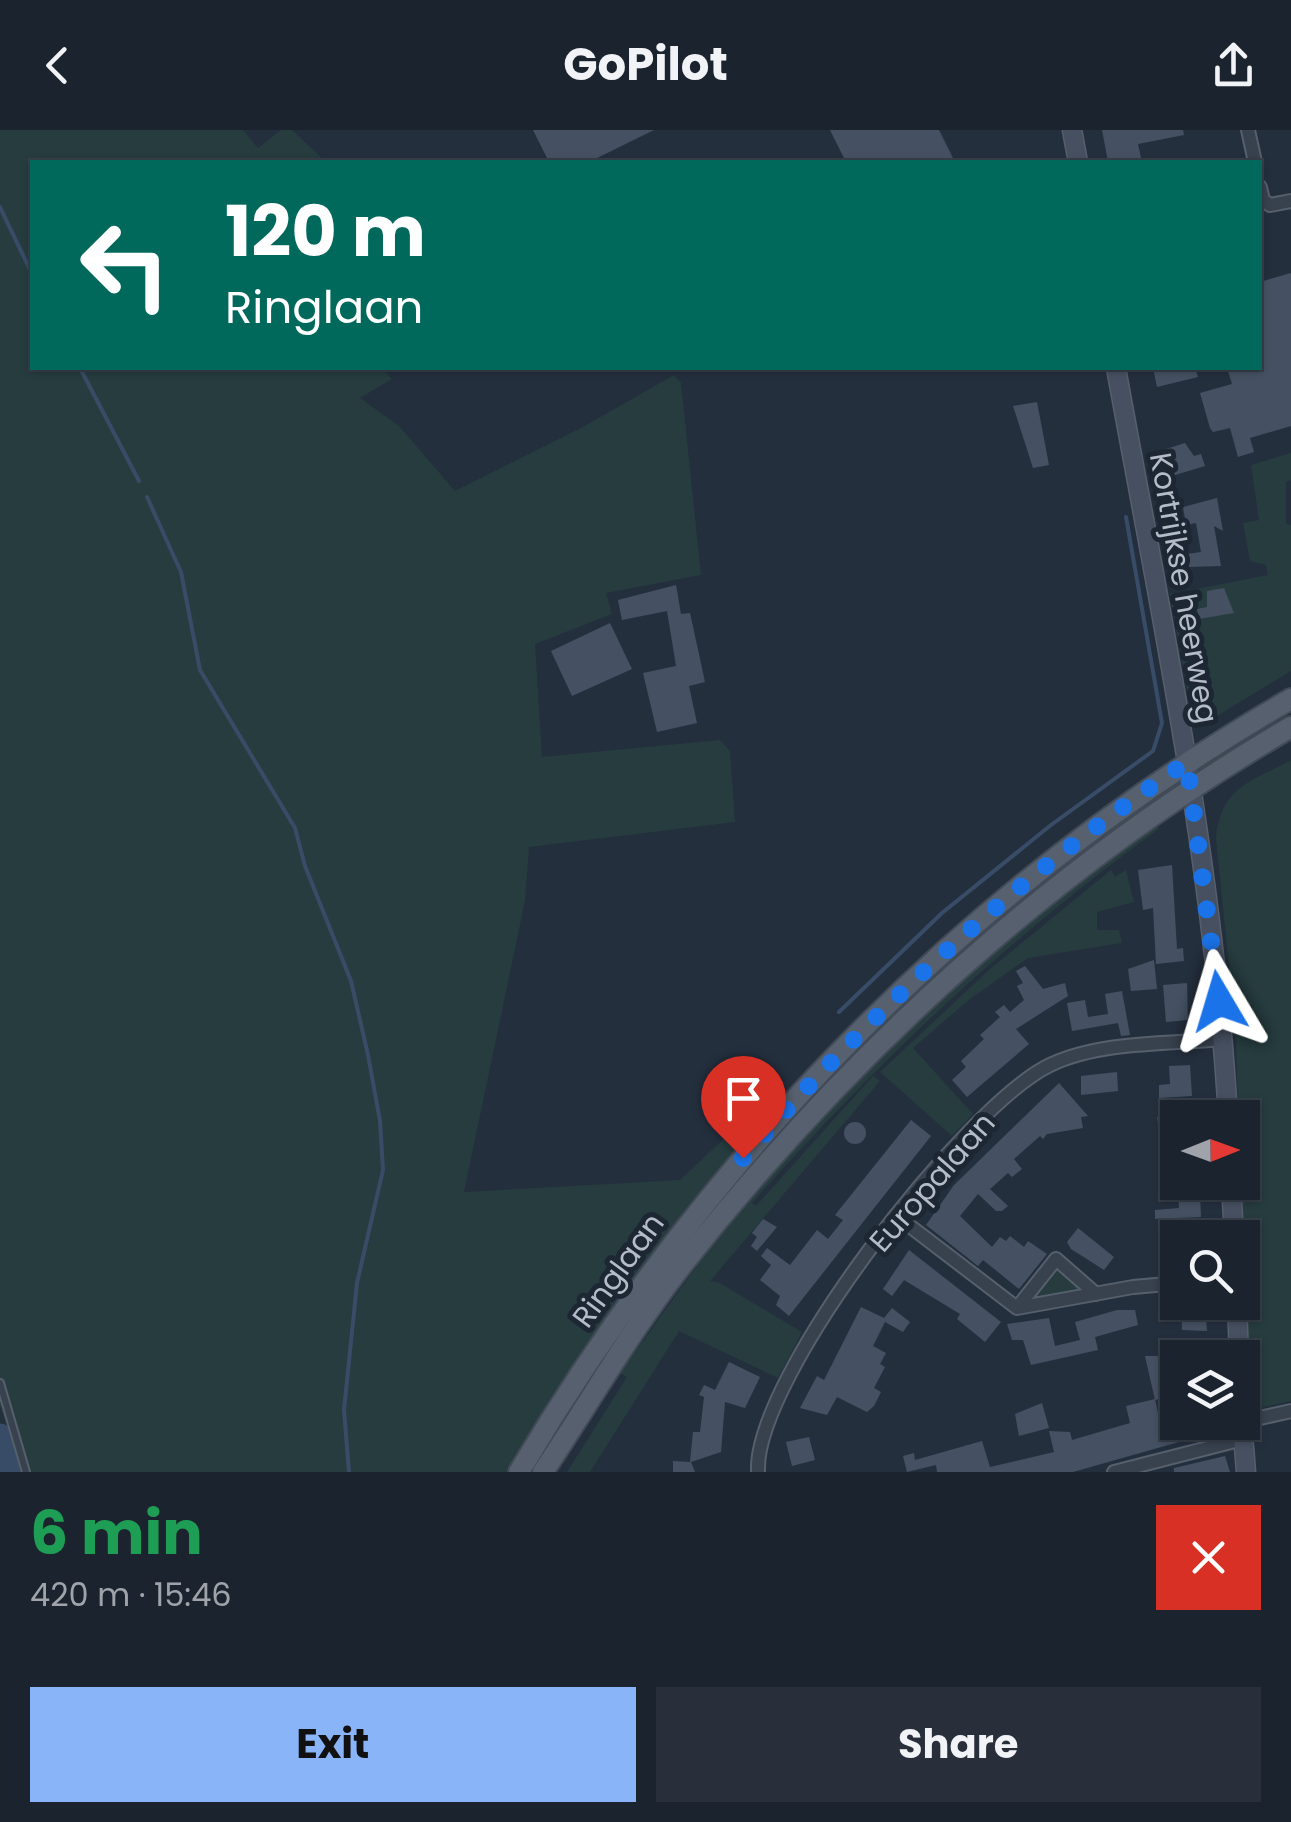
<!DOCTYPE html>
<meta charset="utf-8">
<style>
:root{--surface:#1b232e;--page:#282f3a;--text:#f1f3f6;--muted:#a0a4aa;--line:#39404a;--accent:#8ab4f8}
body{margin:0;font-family:Poppins,sans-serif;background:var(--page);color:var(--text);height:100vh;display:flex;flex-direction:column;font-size:38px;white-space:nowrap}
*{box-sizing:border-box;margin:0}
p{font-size:32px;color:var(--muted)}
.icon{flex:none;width:55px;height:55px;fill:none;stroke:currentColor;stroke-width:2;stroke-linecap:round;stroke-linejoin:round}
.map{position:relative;height:1342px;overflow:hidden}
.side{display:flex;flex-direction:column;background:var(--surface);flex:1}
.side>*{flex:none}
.hud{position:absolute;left:30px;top:30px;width:1232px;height:210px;border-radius:0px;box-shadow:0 2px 8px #0004,0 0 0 2px var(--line);background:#00695c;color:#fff;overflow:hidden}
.needle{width:65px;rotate:89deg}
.controls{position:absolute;left:1160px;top:970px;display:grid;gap:20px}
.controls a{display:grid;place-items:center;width:100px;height:100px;border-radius:0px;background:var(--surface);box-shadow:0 2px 8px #0004,0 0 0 2px var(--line);font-size:50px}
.pin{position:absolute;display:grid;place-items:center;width:85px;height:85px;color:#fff;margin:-102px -42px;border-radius:50% 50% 50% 0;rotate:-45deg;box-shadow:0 0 10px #0007}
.pin .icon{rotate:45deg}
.me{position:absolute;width:110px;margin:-55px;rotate:353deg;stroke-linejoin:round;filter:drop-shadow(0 0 8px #0008)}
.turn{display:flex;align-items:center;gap:35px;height:210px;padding:0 30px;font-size:45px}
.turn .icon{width:130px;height:130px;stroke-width:2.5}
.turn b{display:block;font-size:70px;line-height:85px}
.round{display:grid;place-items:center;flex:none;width:105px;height:105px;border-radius:0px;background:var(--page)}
.summary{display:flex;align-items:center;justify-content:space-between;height:170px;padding:0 30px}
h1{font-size:60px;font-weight:700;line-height:75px;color:#1e9e55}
.button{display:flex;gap:20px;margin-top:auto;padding:20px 30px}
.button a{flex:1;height:115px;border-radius:0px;background:var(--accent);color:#111;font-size:40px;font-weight:700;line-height:115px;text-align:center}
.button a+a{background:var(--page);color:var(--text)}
header{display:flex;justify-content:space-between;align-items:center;height:130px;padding:0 30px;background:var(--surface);font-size:45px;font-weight:700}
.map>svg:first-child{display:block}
.green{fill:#263c3f}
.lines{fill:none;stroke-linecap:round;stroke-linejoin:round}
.stream{stroke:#394c67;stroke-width:4}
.river{stroke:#394c67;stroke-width:25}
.building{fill:#455162}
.lane-casing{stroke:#565f6c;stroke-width:10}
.street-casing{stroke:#565f6c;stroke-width:16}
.secondary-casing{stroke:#565f6c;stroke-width:21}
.primary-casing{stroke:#414a57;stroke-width:24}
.lane{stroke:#38414e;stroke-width:6}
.street{stroke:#38414e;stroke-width:12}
.secondary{stroke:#465061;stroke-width:18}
.primary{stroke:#56606e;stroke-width:20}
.route{stroke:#1a73e8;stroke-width:18;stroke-dasharray:0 32.4}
.labels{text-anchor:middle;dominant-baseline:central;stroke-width:10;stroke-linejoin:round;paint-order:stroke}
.street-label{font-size:30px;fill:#b4bcc9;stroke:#1d2633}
</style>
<header><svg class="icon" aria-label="back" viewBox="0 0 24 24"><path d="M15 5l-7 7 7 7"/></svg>GoPilot<svg class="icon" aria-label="share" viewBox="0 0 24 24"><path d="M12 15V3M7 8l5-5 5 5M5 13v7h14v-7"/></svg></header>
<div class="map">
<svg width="1291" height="1342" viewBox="0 0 1291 1342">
<rect width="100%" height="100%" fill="#242f3e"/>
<path class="green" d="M 0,0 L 243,0 L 258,18 L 281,0 L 292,0 L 326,32 L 32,32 L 32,238 L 381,238 L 392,249 L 360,268 L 399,296 L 455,361 L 581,298 L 674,245 L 681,253 L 701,445 L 606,463 L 612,484 L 535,514 L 542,627 L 720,610 L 730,621 L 735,692 L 529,717 L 525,771 L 464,1062 L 680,1050 L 746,988 L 760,998 L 511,1342 L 21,1342 L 0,1276 Z
M 1291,323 L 1291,350 L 1286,352 L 1286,394 L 1291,395 L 1291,541 L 1207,592 L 1199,589 L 1188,565 L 1170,464 L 1268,445 L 1266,435 L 1250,431 L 1243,393 L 1259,390 L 1251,335 Z
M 1291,630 L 1291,1271 L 1250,1280 L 1240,1053 L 1242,988 L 1238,987 L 1236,905 L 1216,709 C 1220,657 1251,652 1291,630 Z
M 1156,693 L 1159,699 C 1008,808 876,933 752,1073 L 756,1076 L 873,946 L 880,951 L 710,1151 L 718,1152 L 802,1202 L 778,1248 L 679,1201 L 590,1342 L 567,1342 L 627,1247 L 620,1243 C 662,1185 702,1126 747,1070 C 863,925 1008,805 1156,693 Z
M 1111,740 L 1115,747 L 1126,740 L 1134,772 L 1097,782 L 1097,800 L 1119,800 L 1122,813 L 1028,828 L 970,869 L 913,918 L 973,984 L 952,1006 L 880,942 L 991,838 Z
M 1059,1138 L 1084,1160 L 1032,1169 L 1055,1140 Z"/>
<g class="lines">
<path class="stream" d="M 0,77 L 32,144
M 80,238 L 139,351
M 147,367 L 181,442 L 200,540 L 295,698 L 305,736 L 351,851 L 368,925 L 380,991 L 383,1040 L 357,1153 L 344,1280 L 349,1342
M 839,882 L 942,783 L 1051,695 L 1153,621 L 1162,593 L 1126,387"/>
<path class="river" d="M 0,1306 L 10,1342"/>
</g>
<path class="building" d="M 533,0 L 654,0 L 589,32 L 549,32 Z
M 830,0 L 939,0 L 955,32 L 846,32 Z
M 1102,0 L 1183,0 L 1184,5 L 1138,14 L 1142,32 L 1108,32 Z
M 1291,143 L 1291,296 L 1250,308 L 1254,322 L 1238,327 L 1230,298 L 1213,302 L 1210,298 L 1200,263 L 1232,254 L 1227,238 L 1260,238 L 1260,152 Z
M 1153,238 L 1195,238 L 1198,247 L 1157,257 Z
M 1037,272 L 1049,335 L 1033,338 L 1013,276 Z
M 1185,313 L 1194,326 L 1201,324 L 1205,336 L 1152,352 L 1150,343 L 1172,336 L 1166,319 Z
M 1217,368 L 1223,401 L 1214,396 L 1221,436 L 1189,437 L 1187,424 L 1201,422 L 1196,393 L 1186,395 L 1183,377 Z
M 676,455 L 681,484 L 690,483 L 705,552 L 689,556 L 697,593 L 657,602 L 643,543 L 676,536 L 667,481 L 622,490 L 618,470 Z
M 1224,458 L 1234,483 L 1199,489 L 1197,479 L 1207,477 L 1207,461 Z
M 610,493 L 632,539 L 572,566 L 551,521 Z
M 1172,735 L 1177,819 L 1183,818 L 1184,831 L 1156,834 L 1153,778 L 1143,780 L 1138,740 Z
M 1154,830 L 1157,859 L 1131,861 L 1128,839 Z
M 1025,836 L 1043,859 L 1065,853 L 1068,866 L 1016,899 L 1029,914 L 967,967 L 952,950 L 966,937 L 961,931 L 984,909 L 980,905 L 1000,887 L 995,882 L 1004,875 L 1010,882 L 1024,870 L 1017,856 L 1023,853 L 1016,841 Z
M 1187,853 L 1188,890 L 1166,892 L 1163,855 Z
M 1122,861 L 1130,905 L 1121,906 L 1118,893 L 1072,901 L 1067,873 L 1085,870 L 1088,887 L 1108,884 L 1105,864 Z
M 1190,935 L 1192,966 L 1159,968 L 1159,955 L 1170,954 L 1169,936 Z
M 1117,942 L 1118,961 L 1081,965 L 1081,946 Z
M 1059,953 L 1088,986 L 1081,987 L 1083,998 L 1047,1004 L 1043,1009 L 1040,1006 L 1014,1029 L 1022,1039 L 1012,1047 L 1008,1043 L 990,1059 L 1008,1076 L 1002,1081 L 996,1081 L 978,1064 L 960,1086 L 992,1117 L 1000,1107 L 1006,1111 L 1010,1106 L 1024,1117 L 1028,1111 L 1047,1124 L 1019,1159 L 983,1130 L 978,1136 L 926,1095 L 954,1055 Z
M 1157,987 L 1178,987 L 1178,1024 L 1163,1026 Z
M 911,990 L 931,1006 L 789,1186 L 776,1175 L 780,1166 L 760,1150 L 771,1135 L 761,1126 L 767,1118 L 790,1135 L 817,1100 L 828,1109 L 843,1090 L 835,1085 Z
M844 1003a11 11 0 1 1 22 0a11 11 0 1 1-22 0Z
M 1200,1062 L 1201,1087 L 1155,1089 L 1155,1080 L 1179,1078 L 1178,1063 Z
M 763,1089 L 777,1097 L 757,1121 L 751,1116 L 757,1107 L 752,1103 Z
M 1078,1098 L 1114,1127 L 1104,1140 L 1071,1119 L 1067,1112 Z
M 909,1120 L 1001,1192 L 985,1212 L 957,1189 L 960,1184 L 904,1150 L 892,1166 L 883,1159 Z
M 1181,1172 L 1205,1172 L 1207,1201 L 1182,1200 Z
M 861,1177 L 884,1188 L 892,1178 L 910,1192 L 903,1202 L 885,1192 L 873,1216 L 886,1223 L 880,1234 L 885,1237 L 874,1258 L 881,1262 L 874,1276 L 867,1282 L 837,1267 L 827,1285 L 800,1278 L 817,1246 L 824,1250 Z
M 1117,1180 L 1135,1180 L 1138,1195 L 1095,1207 L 1098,1220 L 1031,1235 L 1023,1210 L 1012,1210 L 1007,1194 L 1049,1188 L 1055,1216 L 1080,1210 L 1075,1192 Z
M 1207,1212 L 1208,1225 L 1174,1227 L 1173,1216 Z
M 1145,1226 L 1163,1226 L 1167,1267 L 1155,1270 Z
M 729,1232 L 760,1247 L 745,1278 L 725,1272 L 721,1322 L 691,1332 L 695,1342 L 673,1342 L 673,1331 L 690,1332 L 693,1302 L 700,1302 L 704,1267 L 699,1265 L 704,1255 L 715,1260 Z
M 1155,1269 L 1161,1297 L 1174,1294 L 1179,1312 L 1073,1342 L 937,1342 L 936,1335 L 907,1342 L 903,1326 L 914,1323 L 915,1330 L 982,1311 L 990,1337 L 1054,1322 L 1049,1301 L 1070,1302 L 1072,1310 L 1130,1293 L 1126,1276 Z
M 1042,1273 L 1049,1298 L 1019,1306 L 1015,1284 Z
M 809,1307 L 815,1330 L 792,1336 L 786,1312 Z
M 1225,1326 L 1230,1342 L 1174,1342 L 1174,1338 Z"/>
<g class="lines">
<g class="lane-casing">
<path id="lane" d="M 0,1253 L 26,1342"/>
</g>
<g class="street-casing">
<path id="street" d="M 1248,0 L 1255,32
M 1260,57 L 1263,70 L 1270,75 L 1291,71
M 898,1087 L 1017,1178 L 1133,1157 L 1178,1153
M 1017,1178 L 1056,1129 L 1096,1164
M 1242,1292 L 1291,1281
M 758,1342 C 753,1248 966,975 1050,935 C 1100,911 1169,914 1224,909
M 1114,1342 L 1243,1309"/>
</g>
<g class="secondary-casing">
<path id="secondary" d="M 1072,0 L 1078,32
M 1116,238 C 1161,486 1214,735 1228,988
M 1231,1052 L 1234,1108
M 1237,1172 L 1239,1228
M 1242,1292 L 1246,1342"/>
</g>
<g class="primary-casing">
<path id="primary" d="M 519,1342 C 706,1026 972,753 1291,569
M 543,1342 C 589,1273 631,1200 682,1135 C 853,919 1053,736 1291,597"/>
</g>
<use href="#lane" class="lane"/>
<use href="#street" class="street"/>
<use href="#secondary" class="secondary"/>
<use href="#primary" class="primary"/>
</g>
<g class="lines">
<path class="route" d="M 743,1028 C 875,878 1021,744 1187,632 L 1219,871"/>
</g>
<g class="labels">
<g class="street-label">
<text transform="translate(1184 458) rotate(80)">Kortrijkse heerweg</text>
<text transform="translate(932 1052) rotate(-49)">Europalaan</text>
<text transform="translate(618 1140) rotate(-54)">Ringlaan</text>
</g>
</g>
</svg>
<div class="controls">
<a><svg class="needle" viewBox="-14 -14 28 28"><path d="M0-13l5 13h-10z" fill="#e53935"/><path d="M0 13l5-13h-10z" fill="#a0a4aa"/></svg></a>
<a><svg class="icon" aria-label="search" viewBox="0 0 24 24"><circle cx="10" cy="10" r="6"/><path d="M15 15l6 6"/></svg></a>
<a><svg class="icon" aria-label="layers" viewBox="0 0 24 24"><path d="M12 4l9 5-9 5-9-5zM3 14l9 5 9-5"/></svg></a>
</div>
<div class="pin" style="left:743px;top:1028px;background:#d93025"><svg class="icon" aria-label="arrive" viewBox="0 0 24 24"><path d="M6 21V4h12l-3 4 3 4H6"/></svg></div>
<svg class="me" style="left:1219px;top:871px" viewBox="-20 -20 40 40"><path d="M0-17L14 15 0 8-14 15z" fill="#1a73e8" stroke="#fff" stroke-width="4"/></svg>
<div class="hud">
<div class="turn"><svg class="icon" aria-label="left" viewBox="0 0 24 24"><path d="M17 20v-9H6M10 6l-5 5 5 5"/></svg><div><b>120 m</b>Ringlaan</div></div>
</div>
</div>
<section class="side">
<div class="summary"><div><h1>6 min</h1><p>420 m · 15:46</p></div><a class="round" style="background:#d93025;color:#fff"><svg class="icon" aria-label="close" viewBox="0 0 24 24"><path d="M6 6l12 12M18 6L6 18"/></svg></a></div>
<div class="button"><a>Exit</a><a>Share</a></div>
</section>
